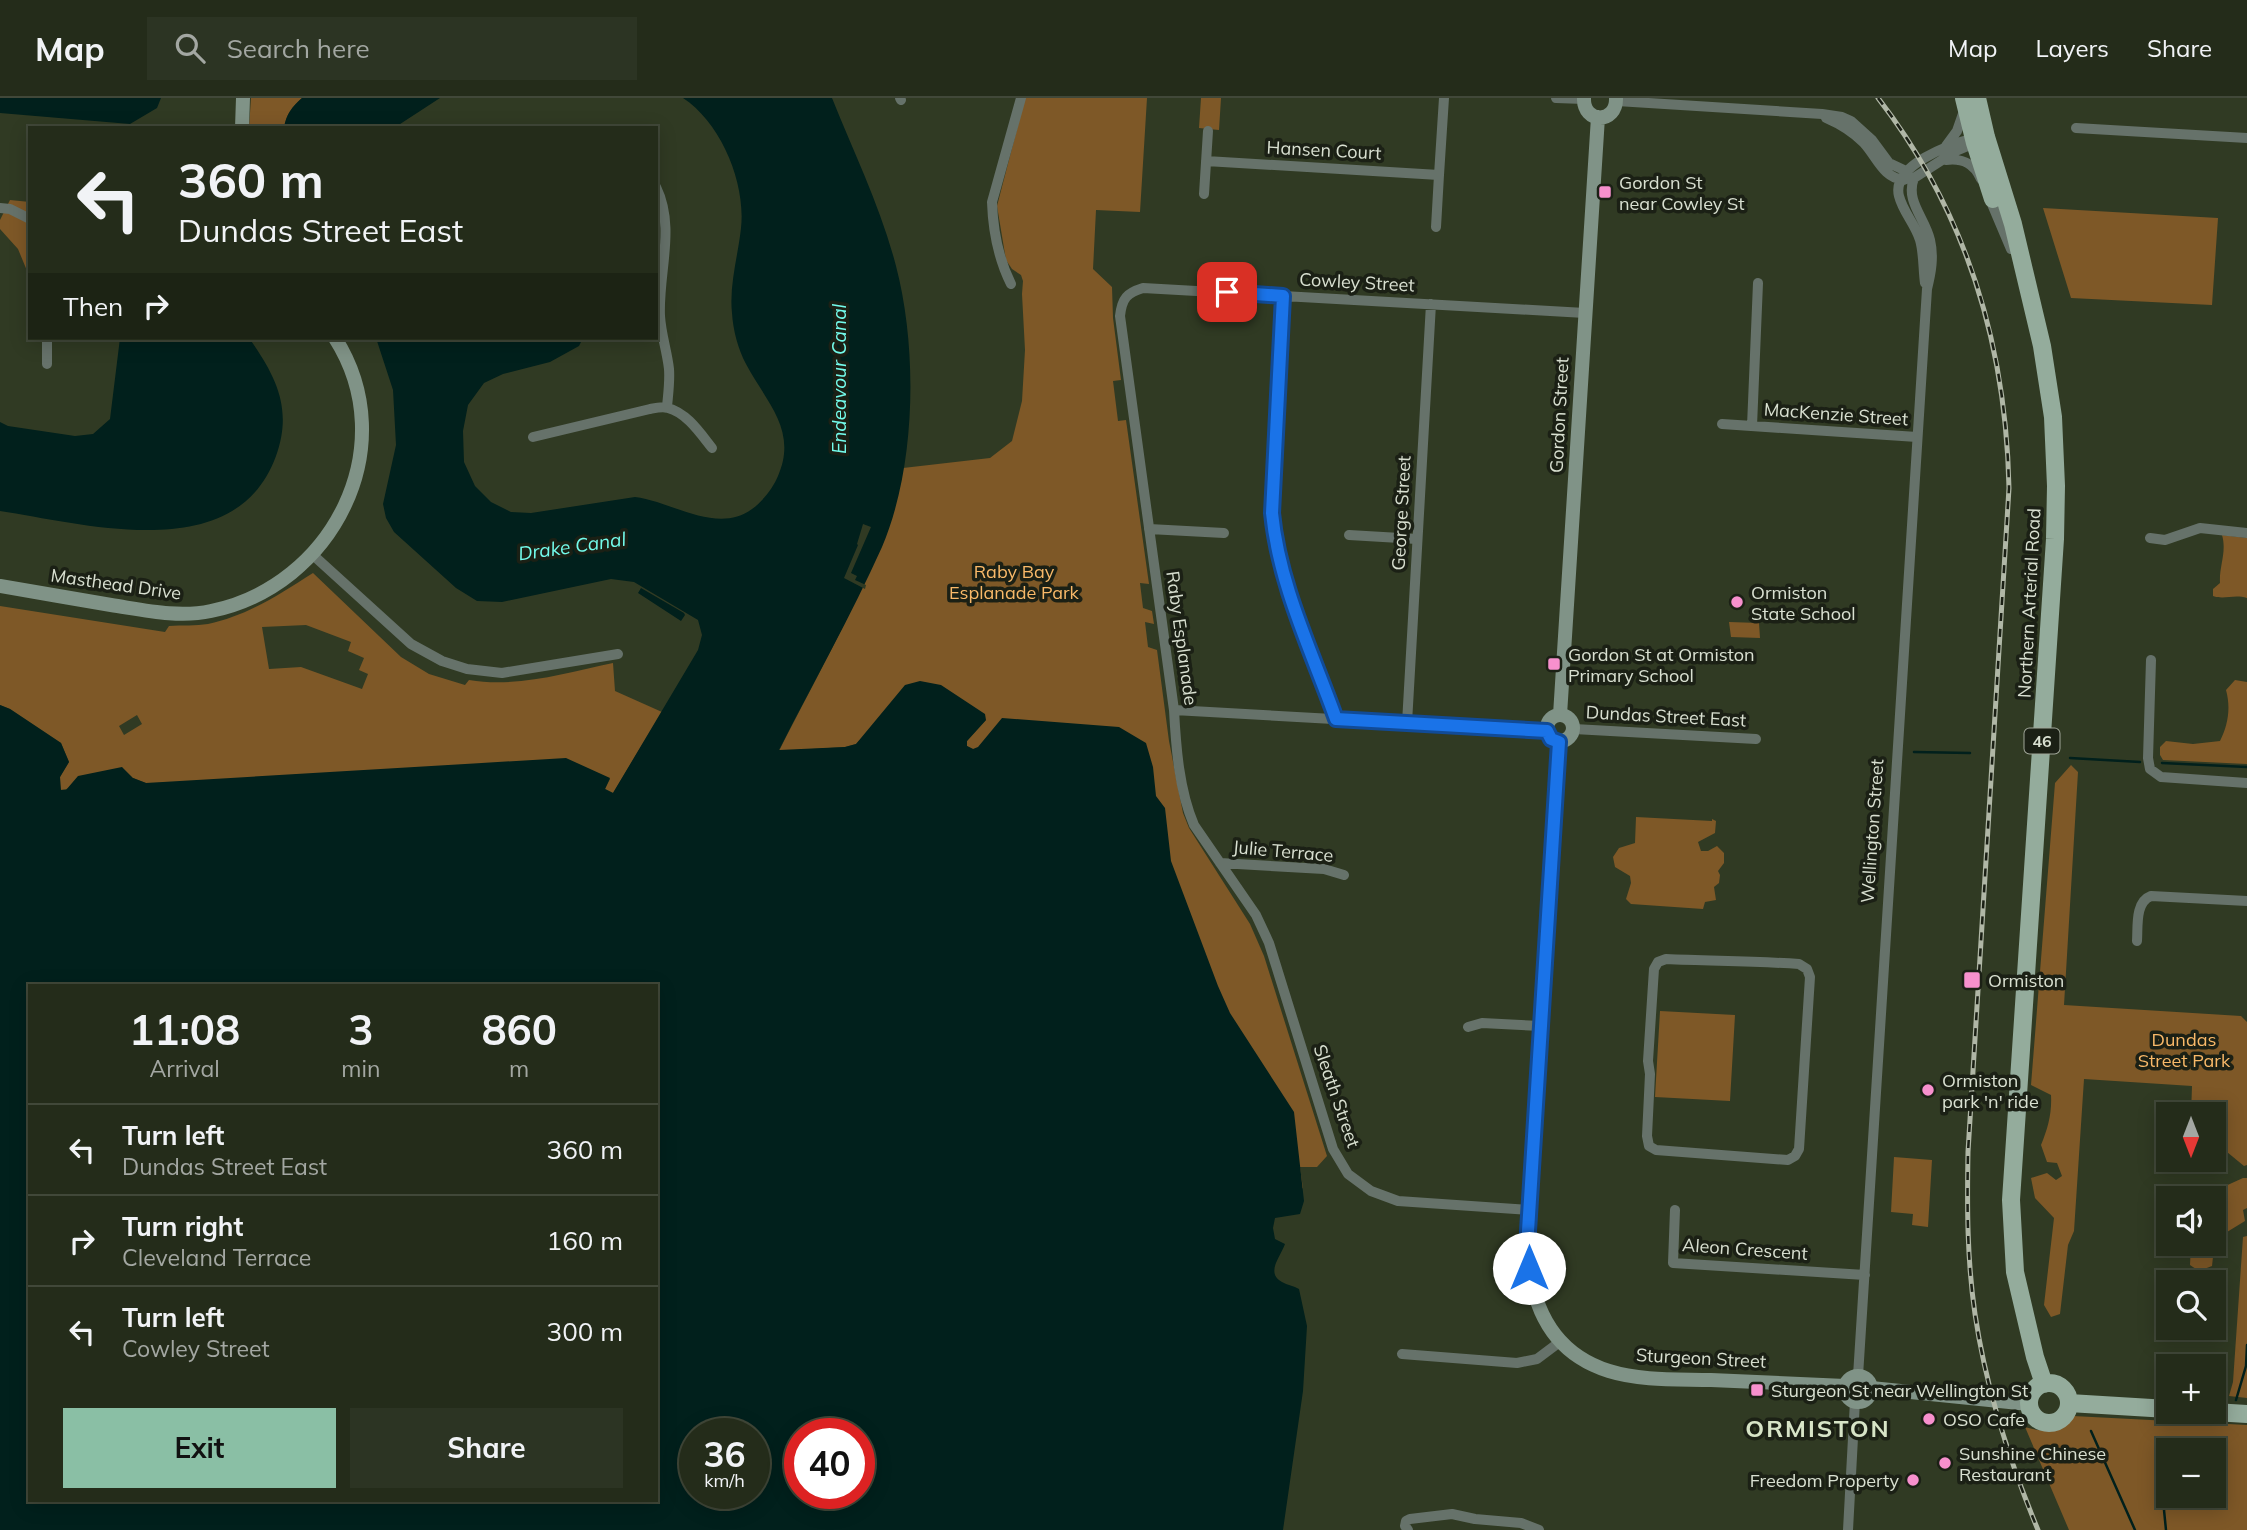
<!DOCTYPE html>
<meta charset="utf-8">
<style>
:root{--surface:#242c1a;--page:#2c3423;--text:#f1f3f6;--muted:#a3a7a2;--line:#414839;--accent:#8abfa5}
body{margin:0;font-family:Mulish,sans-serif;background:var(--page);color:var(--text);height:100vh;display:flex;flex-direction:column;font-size:26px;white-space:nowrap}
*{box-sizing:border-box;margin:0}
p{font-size:23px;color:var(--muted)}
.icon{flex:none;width:38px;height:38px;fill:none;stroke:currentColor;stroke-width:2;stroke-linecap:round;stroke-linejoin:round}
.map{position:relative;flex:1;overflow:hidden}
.drawer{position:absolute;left:28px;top:886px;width:630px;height:518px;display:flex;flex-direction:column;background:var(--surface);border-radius:0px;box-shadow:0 4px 18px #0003,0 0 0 2px var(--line)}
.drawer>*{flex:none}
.top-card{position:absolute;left:28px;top:28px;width:630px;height:214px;border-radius:0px;box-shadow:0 4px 18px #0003,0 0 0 2px var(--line);background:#242c1a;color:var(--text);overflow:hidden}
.needle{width:46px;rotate:180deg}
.controls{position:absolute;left:2156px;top:1004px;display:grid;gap:14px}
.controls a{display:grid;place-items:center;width:70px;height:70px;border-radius:0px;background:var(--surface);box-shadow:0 4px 18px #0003,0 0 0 2px var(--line);font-size:35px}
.speed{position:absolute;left:679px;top:1320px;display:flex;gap:14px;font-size:35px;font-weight:700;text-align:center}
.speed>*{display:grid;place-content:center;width:91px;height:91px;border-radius:50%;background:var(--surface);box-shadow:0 4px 18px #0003,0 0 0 2px var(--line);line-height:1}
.speed small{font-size:18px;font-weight:400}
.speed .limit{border:10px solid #d22;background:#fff;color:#111}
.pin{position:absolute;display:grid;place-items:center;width:60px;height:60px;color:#fff;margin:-30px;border-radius:14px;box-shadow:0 4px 10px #0006}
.me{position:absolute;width:77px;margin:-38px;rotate:0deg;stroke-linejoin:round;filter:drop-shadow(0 0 5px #0008)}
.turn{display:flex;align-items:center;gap:24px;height:147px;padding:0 35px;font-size:32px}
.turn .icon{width:91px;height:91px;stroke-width:2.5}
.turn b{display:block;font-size:49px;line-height:60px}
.then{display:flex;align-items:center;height:66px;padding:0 35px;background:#0003;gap:14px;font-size:26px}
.eta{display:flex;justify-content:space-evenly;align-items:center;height:119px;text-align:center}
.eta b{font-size:42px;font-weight:700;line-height:49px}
.primary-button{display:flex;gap:14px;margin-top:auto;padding:14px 35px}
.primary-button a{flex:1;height:80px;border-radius:0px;background:var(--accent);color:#111;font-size:28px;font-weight:700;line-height:80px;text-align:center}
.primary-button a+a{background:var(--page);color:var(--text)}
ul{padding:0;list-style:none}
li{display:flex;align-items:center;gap:21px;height:91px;padding:0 35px;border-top:2px solid var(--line)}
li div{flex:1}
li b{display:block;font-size:26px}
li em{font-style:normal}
header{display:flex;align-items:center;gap:42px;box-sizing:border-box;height:98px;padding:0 35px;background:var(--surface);border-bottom:2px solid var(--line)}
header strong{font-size:33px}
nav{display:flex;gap:38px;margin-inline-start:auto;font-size:24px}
.search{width:490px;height:63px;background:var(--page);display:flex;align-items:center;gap:18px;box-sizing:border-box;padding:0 24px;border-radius:0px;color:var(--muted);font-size:26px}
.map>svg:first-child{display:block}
.green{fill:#7e5827;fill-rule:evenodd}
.water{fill:#01201c;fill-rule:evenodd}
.pier{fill:#303a23}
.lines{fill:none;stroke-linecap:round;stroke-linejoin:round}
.stream{stroke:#01201c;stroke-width:2.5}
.street{stroke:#66726a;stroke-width:10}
.secondary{stroke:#809387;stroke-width:14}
.primary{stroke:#94ac9c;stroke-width:18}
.rail-casing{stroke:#b0b7a6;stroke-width:5}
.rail{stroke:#1b2015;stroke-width:2.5;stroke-dasharray:8;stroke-linecap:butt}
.route-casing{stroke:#114b97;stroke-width:18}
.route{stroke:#1a73e8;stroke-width:12}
.poi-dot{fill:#f790cd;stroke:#1b2015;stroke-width:2.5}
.labels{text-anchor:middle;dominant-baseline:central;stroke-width:7;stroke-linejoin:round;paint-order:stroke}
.shield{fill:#1b2015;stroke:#a0a699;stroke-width:2}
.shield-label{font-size:16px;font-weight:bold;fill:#d9e0d1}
.street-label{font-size:18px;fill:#d9e0d1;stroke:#1b2015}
.poi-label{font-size:18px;fill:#d9e0d1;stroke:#1b2015;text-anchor:start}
.park-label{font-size:18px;fill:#f9b969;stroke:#1b2015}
.water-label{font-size:19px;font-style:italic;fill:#73fcec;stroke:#1b2015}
.district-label{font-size:24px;font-weight:bold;letter-spacing:2px;fill:#d7e4c7;stroke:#1b2015}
</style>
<header>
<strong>Map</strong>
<div class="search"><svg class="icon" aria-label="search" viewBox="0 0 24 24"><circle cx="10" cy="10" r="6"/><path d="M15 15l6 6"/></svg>Search here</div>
<nav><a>Map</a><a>Layers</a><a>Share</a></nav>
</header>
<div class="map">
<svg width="2247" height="1432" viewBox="0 0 2247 1432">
<rect width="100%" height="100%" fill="#303a23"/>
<path class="green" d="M 251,0 L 302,0 C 292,9 286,16 284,30 L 249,30 Z
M 1025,0 L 1147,0 L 1140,114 L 1096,112 L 1093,171 L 1112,189 L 1113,220 L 1121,282 L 1113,283 L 1118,323 L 1126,322 L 1149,486 L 1140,485 L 1143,510 L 1152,513 L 1154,526 L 1145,524 L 1148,549 L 1157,552 L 1169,643 L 1183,715 L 1189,730 L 1250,826 L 1264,858 L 1327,1058 L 1317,1069 L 1300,1069 L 1303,1091 L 973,651 L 967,648 L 967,643 L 986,622 L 861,641 L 856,646 L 845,649 L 779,653 C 825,562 880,470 903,370 L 990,360 L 1012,343 L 1022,303 L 1025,252 L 1022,196 L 1023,183 L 1021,177 L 1012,171 L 1006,162 L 997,108 Z
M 1201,0 L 1221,0 L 1219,32 L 1199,30 Z
M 10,102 L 30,104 L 30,180 L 18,151 L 0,131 L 0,122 Z
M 2043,110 L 2218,120 L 2212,207 L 2071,200 Z
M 2222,437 L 2247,440 L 2247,500 C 2234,496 2224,502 2213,498 L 2213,491 L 2220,485 C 2219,468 2227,454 2222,437 Z
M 313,475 L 401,559 L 429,576 L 465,587 L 469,582 C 517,590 566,575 613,565 L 615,593 L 662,614 L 613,695 L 605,691 L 610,681 L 146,685 L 133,680 L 60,692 L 60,679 L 69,664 L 61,645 L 10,611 L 0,607 L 0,508 L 165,534 L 169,528 C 182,527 196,528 208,526 C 247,518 280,496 313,475 ZM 306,527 L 351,544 L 348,553 L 364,560 L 359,572 L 368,576 L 362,591 L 301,569 L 269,571 L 262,529 ZM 137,617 L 142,626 L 124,637 L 119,628 Z
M 1729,524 L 1759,525 L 1760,540 L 1731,539 Z
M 2235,582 L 2247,584 L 2247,666 L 2163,662 L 2160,657 L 2160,649 L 2166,643 L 2193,646 L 2220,643 C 2228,627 2231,610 2226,592 Z
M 2071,667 L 2078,674 L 2064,907 L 2241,918 L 2247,924 L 2247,1067 L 2244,1068 L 2227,1054 L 2215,1075 L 2205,1072 L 2206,1062 L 2214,1062 L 2214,1017 L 2191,1017 L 2192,988 L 2084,981 L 2074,1133 L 2068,1147 L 2060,1216 L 2051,1219 L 2044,1207 L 2054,1120 L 2035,1100 L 2031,1080 L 2047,1075 L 2056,1082 L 2062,1078 L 2057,1065 L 2047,1064 L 2041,1047 C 2048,1030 2052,1015 2051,997 L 2031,987 L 2055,685 Z
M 1636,719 L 1712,723 L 1712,721 L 1716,723 L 1715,735 L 1698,744 L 1701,753 L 1708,753 L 1717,748 L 1724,755 L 1724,765 L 1718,773 L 1720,777 L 1719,785 L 1714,789 L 1716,802 L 1705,804 L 1703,811 L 1631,806 L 1626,801 L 1631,785 L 1630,778 L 1615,769 L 1613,759 L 1619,750 L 1635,745 Z
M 1660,913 L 1735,917 L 1730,1003 L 1655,999 Z
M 1894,1059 L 1932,1062 L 1928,1129 L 1912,1127 L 1913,1116 L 1891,1114 Z
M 2243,1080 L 2247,1080 L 2247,1110 L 2243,1112 L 2245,1123 L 2227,1134 L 2223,1143 L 2214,1150 L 2212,1168 L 2199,1173 L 2190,1167 L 2191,1146 L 2214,1146 L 2214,1101 L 2202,1101 L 2203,1094 L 2221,1090 Z
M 2247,1138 L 2247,1300 L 2229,1298 L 2233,1284 L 2243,1139 Z
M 2073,1318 L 2247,1327 L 2247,1432 L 2069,1432 L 2025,1329 C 2048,1335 2057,1336 2073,1318 ZM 2168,1353 L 2214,1353 L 2214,1398 L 2168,1398 Z"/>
<path class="water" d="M 0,0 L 161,0 L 157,10 L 130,26 L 0,15 Z
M 302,0 L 440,0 L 394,30 L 284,30 C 286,16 292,9 302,0 Z
M 683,0 L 832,0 C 854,55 881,110 896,168 C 918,252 916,369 882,449 C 851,518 813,585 779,652 L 845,649 L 856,646 L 905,587 L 920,583 L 941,587 L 985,616 L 986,622 L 967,643 L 967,648 L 973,651 L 978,649 L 1002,620 L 1119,629 L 1146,645 L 1153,669 L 1156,698 L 1165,710 L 1171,763 L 1218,888 L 1230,915 L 1294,1014 L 1304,1103 L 1300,1116 L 1275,1120 L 1273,1130 L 1275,1141 L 1285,1146 C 1281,1158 1265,1175 1282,1184 C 1287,1187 1294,1188 1299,1191 L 1307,1228 L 1303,1293 L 1283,1432 L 0,1432 L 0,607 L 10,611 L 61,645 L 69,664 L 60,679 L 61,692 L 66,692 L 78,678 L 122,669 L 133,680 L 146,685 L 566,660 L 610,680 L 605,691 L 613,695 L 698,552 L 702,537 L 698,522 L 634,484 L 611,481 L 502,504 L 477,503 L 456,490 L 394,434 L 386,420 L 383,406 L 396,347 L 393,292 L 376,240 L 583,240 L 579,248 L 550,264 L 503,276 L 484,285 L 468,307 L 463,333 L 464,364 L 475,388 L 491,404 L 511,414 L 531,415 L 635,399 C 671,403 717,437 752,411 C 763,403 773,390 778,378 C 798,332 766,304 746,266 C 738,251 733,232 732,215 C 729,187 738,158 741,130 C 746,85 721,25 683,0 ZM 30,887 L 656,887 L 656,1402 L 30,1402 ZM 695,1335 L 754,1335 L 754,1395 L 695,1395 ZM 800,1335 L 859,1335 L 859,1395 L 800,1395 Z
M 120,240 L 249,240 C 276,278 293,311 276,358 C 236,469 86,426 0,413 L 0,324 L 8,328 L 75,338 L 93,336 L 110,321 Z
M 641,490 L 684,515 L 685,517 L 681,523 L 638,495 Z"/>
<path class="pier" d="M 863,426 L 871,429 L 851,475 L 857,478 L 855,482 L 866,487 L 865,491 L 844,480 L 858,447 L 857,446 Z"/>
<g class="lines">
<path class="stream" d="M 1914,654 L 1970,655
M 2070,660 L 2140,664
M 2162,665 L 2247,669
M 2236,1302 L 2246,1268 L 2247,1247
M 2091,1333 L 2135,1432
M 2214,1358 L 2224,1350
M 2166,1432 L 2164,1412 L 2173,1398"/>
<path class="street" d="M 900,0 L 901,2
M 1556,0 L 1584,1
M 1617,3 L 1822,16 L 1842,19 L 1851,23 L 1872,42 L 1889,65 L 1906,73 L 1912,83
M 1826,20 C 1840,26 1853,34 1864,45 C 1877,59 1883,80 1904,82
M 2076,30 L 2247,40
M 1946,48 L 1957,33 L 1965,10
M 1946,62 C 1963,60 1974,65 1981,81
M 1206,63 L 1439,77 L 1444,0
M 656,89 C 676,130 658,174 660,218 C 661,236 667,253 669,271 C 670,284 668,297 667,309
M 1204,96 L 1208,33
M 1989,99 L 2011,151
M 0,110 L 10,111 L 30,121
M 1436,129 L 1439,77
M 1925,185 C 1923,171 1924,156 1920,142 C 1915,126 1903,114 1899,98 C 1891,67 1951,46 1974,40
M 1011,186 C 998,160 993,133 992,104 L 1021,0
M 1283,198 L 1272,415 C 1279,487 1312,554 1336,621
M 47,240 L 47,266
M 1722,326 L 1917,339
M 1752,328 L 1758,185
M 533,339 L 650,311 C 655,310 663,308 668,310 C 687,315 700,335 712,350
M 1149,431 L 1224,435
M 1349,437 L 1417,441
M 2150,440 L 2165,442 L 2200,430 L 2247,435
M 313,457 L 411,546 L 442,563 L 467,571 L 502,575 L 618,556
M 2151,562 L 2148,660 L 2150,671 L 2161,679 L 2247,685
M 1174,612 L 1547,633
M 1407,625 L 1431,206
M 1574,631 L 1756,641
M 1220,765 L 1324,771 L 1344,777
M 2137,843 C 2138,828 2135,804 2151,798 L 2247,803
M 1666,861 C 1710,863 1755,863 1799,866 L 1807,871 L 1810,879 L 1799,1051 L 1795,1058 L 1788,1062 L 1656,1052 L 1649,1048 L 1647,1038 L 1650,976 L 1648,963 L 1654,871 L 1658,864 Z
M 1468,929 L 1482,925 L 1541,928
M 1530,1112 L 1398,1103 L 1371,1093 L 1348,1076 L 1333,1051 L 1269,845 L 1256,817 L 1194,727 C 1179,692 1176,649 1174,612 L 1120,218 C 1122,200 1127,195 1143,190 L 1585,215
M 1675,1112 L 1673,1165 L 1865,1177
M 1402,1256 L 1517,1265 L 1537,1261 L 1561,1243
M 1858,1278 L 1927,191 C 1931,175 1934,159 1930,142 C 1925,120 1905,103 1914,80 L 1956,53 L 1975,45
M 1408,1432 L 1405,1428 L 1406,1423 L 1410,1421 L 1452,1416 L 1475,1421 L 1521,1425 L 1539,1432
M 1848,1432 L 1855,1303"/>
<path class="secondary" d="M 1584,0 C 1583,26 1617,26 1616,0
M 242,30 L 243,0
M 0,488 C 37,494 74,501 111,507 C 144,512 178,520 211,513 C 333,488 404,348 335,240
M1547 630a13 13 0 1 1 26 0a13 13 0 1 1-26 0Z
M 1560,617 L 1598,19
M 1559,644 L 1528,1153 C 1531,1209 1552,1255 1609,1273 C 1641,1283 1678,1281 1711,1282 C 1755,1284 1800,1286 1845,1288
M1845 1291a13 13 0 1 1 26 0a13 13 0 1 1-26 0Z
M 1871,1290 L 2029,1306"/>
<path class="primary" d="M 1964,0 L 1975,45 L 1993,101
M 1977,0 L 1986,39 L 2013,126 L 2042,248 L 2053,319 L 2056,388 L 2055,441 L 2011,1102 L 2015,1174 L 2035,1259 L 2044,1286
M2029 1305a20 20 0 1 1 40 0a20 20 0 1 1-40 0Z
M 2069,1305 L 2168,1311
M 2214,1314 L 2247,1316"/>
<g class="rail-casing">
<path id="rail" d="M 1878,0 C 1967,115 2006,246 2009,390 L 1968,1054 C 1967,1108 1967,1162 1975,1216 C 1986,1291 2009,1362 2038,1432"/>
</g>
<use href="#rail" class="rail"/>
</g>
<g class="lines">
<g class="route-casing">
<path id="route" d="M 1227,194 L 1283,198 L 1272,415 C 1279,487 1312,554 1336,621 L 1547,633 L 1551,641 L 1559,644 L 1528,1133 L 1529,1170"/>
</g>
<use href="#route" class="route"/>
</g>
<g class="poi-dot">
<rect x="1598" y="87" width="14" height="14" rx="3.5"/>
<circle cx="1737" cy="504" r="7"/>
<rect x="1547" y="559" width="14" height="14" rx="3.5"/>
<rect x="1963" y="873" width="18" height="18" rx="3.5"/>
<circle cx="1928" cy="992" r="7"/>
<rect x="1750" y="1285" width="14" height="14" rx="3.5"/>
<circle cx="1929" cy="1321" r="7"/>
<circle cx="1945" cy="1365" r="7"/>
<circle cx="1913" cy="1382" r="7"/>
</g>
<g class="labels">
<rect class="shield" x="2024.5" y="630.5" width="35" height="25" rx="5"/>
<g class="shield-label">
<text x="2042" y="643">46</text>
</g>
<g class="street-label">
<text transform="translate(1324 52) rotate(3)">Hansen Court</text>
<text transform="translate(1357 184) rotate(3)">Cowley Street</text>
<text transform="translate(1836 316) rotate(4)">MacKenzie Street</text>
<text transform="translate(1559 317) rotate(-87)">Gordon Street</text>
<text transform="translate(1401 415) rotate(-87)">George Street</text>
<text transform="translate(116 486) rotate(8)">Masthead Drive</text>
<text transform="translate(2029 505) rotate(-87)">Northern Arterial Road</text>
<text transform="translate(1182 540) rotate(82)">Raby Esplanade</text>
<text transform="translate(1666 618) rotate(3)">Dundas Street East</text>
<text transform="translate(1872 733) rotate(-86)">Wellington Street</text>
<text transform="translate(1283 753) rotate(5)">Julie Terrace</text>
<text transform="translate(1337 998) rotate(71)">Sleath Street</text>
<text transform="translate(1745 1151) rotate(4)">Aleon Crescent</text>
<text transform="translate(1701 1260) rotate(3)">Sturgeon Street</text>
</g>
<g class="poi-label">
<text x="1619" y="84">Gordon St<tspan x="1619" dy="21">near Cowley St</tspan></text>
<text x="1751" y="494">Ormiston<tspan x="1751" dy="21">State School</tspan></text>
<text x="1568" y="556">Gordon St at Ormiston<tspan x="1568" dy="21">Primary School</tspan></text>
<text x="1988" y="882">Ormiston</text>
<text x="1942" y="982">Ormiston<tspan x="1942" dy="21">park 'n' ride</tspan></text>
<text x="1771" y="1292">Sturgeon St near Wellington St</text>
<text x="1943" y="1321">OSO Cafe</text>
<text x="1959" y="1355">Sunshine Chinese<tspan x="1959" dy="21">Restaurant</tspan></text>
<text x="1899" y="1382" text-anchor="end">Freedom Property</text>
</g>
<g class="park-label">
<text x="1014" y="473">Raby Bay<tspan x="1014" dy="21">Esplanade Park</tspan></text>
<text x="2184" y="941">Dundas<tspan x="2184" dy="21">Street Park</tspan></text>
</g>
<g class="water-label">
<text transform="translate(839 281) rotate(-90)">Endeavour Canal</text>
<text transform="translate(572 448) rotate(-8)">Drake Canal</text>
</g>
<g class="district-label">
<text x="1818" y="1330">ORMISTON</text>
</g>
</g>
</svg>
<div class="controls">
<a><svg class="needle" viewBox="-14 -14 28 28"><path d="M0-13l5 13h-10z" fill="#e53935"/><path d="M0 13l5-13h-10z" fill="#a3a7a2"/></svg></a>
<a><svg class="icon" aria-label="sound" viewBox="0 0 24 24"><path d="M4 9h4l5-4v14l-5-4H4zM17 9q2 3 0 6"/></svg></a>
<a><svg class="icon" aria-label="search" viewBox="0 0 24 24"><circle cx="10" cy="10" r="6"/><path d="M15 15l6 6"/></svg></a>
<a>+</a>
<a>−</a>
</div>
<div class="speed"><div>36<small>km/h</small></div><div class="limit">40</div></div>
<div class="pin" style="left:1227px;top:194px;background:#d93025"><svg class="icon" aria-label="arrive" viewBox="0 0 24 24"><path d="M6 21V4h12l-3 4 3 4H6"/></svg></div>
<svg class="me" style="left:1529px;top:1170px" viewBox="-20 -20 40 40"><circle r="19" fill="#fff"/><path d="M0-13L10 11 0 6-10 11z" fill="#1a73e8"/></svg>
<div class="top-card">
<div class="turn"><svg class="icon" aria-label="left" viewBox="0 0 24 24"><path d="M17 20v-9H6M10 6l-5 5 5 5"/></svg><div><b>360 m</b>Dundas Street East</div></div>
<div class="then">Then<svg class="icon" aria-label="right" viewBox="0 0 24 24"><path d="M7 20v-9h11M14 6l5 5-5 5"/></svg></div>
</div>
<section class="drawer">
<div class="eta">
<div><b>11:08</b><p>Arrival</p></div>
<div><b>3</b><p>min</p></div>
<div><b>860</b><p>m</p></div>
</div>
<ul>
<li><svg class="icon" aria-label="left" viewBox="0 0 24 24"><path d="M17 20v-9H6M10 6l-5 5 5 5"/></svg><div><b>Turn left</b><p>Dundas Street East</p></div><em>360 m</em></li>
<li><svg class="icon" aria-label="right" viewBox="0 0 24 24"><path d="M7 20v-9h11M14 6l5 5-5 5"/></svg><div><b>Turn right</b><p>Cleveland Terrace</p></div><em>160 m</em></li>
<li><svg class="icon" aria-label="left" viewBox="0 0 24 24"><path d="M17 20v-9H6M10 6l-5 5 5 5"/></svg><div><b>Turn left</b><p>Cowley Street</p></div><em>300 m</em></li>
</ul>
<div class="primary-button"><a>Exit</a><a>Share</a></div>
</section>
</div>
